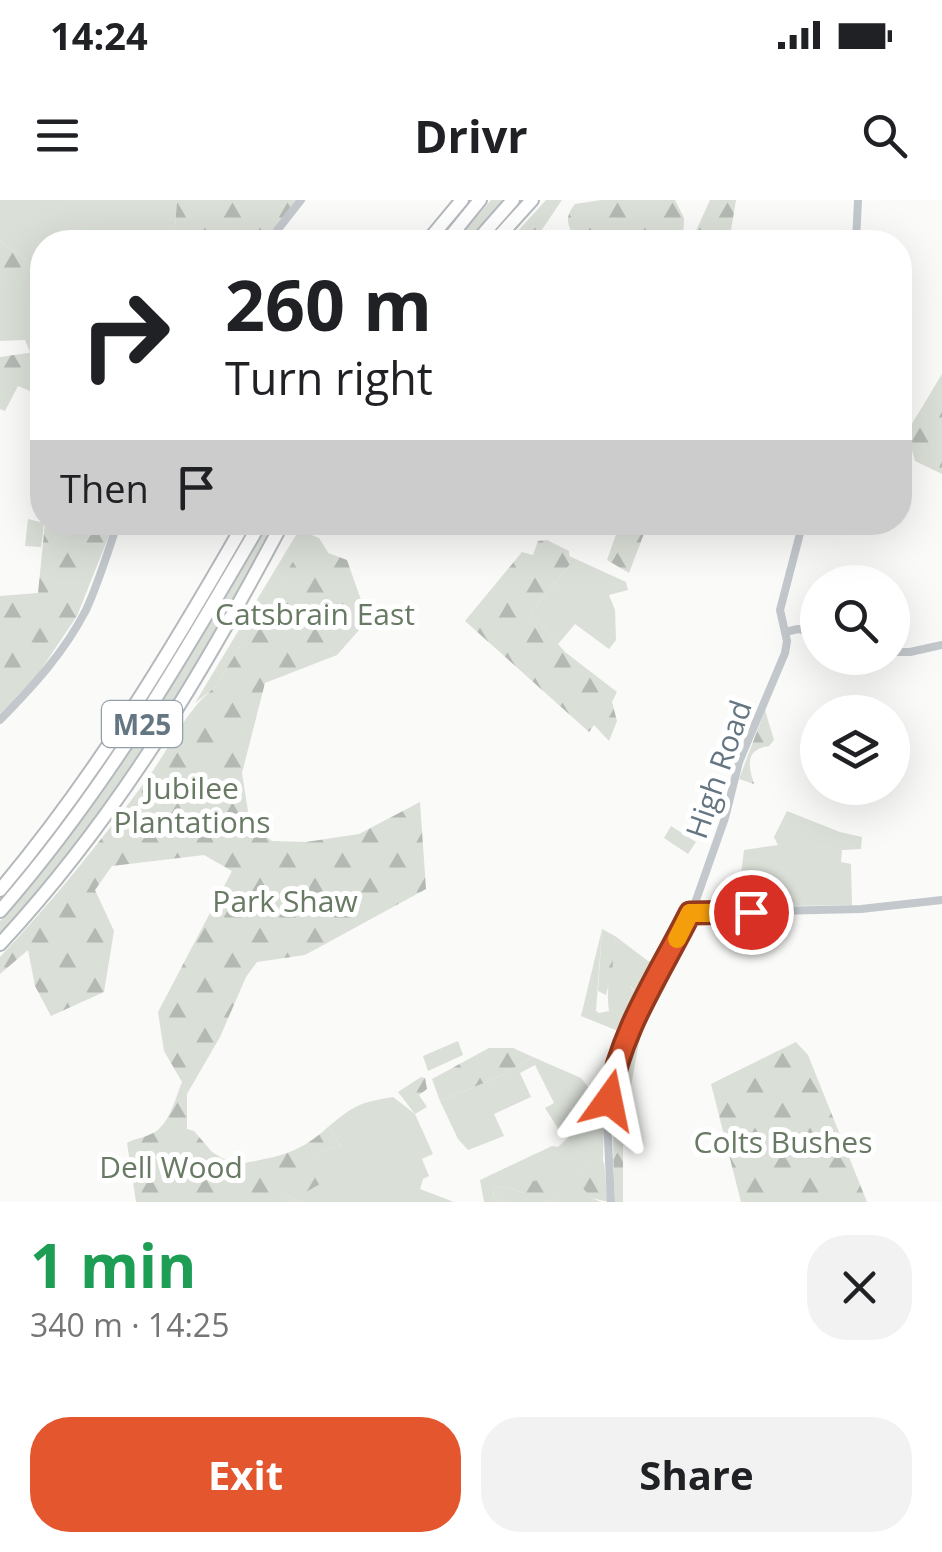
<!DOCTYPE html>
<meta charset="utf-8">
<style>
:root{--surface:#fff;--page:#f2f2f2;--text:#202124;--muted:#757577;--accent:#e4572e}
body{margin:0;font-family:"Open Sans",sans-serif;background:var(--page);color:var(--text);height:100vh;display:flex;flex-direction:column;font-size:38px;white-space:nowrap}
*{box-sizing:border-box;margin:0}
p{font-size:32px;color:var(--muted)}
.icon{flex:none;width:55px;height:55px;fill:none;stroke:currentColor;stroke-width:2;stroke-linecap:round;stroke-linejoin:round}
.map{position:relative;height:1002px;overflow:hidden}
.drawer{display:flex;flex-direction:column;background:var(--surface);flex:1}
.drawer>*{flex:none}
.banner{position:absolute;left:30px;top:30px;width:882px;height:305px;border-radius:40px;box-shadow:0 10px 40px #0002;background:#fff;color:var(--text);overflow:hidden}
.controls{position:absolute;left:800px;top:365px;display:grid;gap:20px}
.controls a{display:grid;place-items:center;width:110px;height:110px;border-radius:50%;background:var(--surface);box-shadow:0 10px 40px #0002;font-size:50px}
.pin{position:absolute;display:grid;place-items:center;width:85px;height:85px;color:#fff;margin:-42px;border:5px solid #fff;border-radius:50%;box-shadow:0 2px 10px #0007}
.me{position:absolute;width:110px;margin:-55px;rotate:12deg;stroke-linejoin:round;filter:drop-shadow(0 0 8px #0008)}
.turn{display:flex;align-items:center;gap:35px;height:210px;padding:0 30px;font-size:45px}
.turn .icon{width:130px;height:130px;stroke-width:2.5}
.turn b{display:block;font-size:70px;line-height:85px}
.then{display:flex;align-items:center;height:95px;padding:0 30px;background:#0003;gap:20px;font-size:38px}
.round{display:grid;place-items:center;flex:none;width:105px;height:105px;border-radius:40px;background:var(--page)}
.headline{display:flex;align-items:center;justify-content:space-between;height:170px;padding:0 30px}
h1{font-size:60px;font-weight:700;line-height:75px;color:#1e9e55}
.button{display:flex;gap:20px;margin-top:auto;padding:20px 30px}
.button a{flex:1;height:115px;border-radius:40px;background:var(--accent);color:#fff;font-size:40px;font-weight:700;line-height:115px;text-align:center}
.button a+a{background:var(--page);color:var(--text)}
.status{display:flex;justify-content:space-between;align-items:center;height:70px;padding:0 50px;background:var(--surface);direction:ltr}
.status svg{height:28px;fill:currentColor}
header{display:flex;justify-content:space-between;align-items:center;height:130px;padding:0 30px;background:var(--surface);font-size:45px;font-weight:700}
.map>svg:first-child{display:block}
.grass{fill:#dadfd7}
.forest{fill:url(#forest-firs)}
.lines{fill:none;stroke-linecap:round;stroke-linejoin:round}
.highway-casing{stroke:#b4b9bd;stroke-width:16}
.minor{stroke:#c3c8cc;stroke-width:8}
.highway{stroke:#fff;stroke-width:12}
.route-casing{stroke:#94391e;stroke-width:25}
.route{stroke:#e4572e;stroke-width:18}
.slow{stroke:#f59e0b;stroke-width:18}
.labels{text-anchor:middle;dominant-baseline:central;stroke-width:10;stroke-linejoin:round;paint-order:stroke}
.shield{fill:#fff;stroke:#939fa8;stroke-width:2.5}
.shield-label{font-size:28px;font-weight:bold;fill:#657683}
.park-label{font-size:30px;fill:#687a64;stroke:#fff}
.street-label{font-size:30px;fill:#657683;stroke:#fff}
</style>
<div class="status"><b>14:24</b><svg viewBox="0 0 49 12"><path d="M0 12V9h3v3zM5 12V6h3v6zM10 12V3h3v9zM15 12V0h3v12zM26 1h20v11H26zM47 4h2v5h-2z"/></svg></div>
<header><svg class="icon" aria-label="menu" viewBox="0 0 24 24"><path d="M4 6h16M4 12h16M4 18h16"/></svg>Drivr<svg class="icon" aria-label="search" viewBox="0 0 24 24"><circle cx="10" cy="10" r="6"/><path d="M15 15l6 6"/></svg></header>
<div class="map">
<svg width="942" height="1002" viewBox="0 0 942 1002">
<defs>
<pattern id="forest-firs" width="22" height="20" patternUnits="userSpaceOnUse" patternTransform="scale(2.5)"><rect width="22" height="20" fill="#dadfd7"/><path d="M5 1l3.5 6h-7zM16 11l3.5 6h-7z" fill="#b4b9b4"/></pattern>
</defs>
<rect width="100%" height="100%" fill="#fafaf8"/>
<path class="grass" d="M 0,0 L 177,0 L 174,42 L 42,42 L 42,151 L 30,152 L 25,140 L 0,141 L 0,97 L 26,60 L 0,41 Z
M 491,0 L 504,0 L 468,42 L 455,42 Z
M 28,319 L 44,323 L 41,347 L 25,346 Z
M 269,323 L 276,323 C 195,471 113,608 0,735 L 0,721 C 106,598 189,463 269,323 Z
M 299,330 L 319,338 L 329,354 L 304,345 L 215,487 L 195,503 Z
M 569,356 L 626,382 L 628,390 L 609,395 L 615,410 L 616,440 L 609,449 L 575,424 L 558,444 L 531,413 L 570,364 Z
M 787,611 L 840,632 L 862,637 L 861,649 L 842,650 L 841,662 L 851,664 L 852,705 L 737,707 L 744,650 L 778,645 L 774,637 Z
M 671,626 L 696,642 L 688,654 L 664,638 Z
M 602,729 L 596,811 L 599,813 L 609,811 C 605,787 613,760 615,736 L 648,761 L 631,787 L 636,795 L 634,812 L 623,833 L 581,816 Z
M 458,841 L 463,855 L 428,871 L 423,856 Z
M 533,857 L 581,878 L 591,891 L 572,922 L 561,933 L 545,908 L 554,903 L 535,865 L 520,873 L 531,897 L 494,914 L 504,936 L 468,950 L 458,939 L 440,901 L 501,876 Z
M 604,895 L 603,963 L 578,969 L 592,998 L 601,1002 L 551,1002 L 571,977 L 523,993 L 505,986 L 493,989 L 494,998 L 505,1002 L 484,1002 L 480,980 L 552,946 L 558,947 L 577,929 L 594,898 Z
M 393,897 L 415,914 L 433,954 L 422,959 L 429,976 L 423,979 L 420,989 L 454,1002 L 298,1002 L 281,992 L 306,992 L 312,954 L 341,946 L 328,927 C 356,904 359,903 393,897 Z"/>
<path class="forest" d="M 177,0 L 296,0 L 264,42 L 174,42 Z
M 546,0 L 562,0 L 537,37 L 540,42 L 508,42 Z
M 601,0 L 675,0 L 684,18 L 683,42 L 578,42 C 568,27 563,19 575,4 Z
M 710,0 L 736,0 L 729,42 L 691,42 Z
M 0,41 L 26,60 L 24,75 L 0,97 Z
M 42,151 L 42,196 L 18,186 L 5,211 L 0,209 L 0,157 Z
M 942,174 L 942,274 L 915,261 L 907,232 Z
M 45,323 L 114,323 L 77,416 L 38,474 L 0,514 L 0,396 L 38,393 Z
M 620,323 L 648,323 L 629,373 L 607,360 Z
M 547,340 L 569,351 L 570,364 L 531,413 L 565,452 L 617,492 L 612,502 L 617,521 L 609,541 L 594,525 L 589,532 L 465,421 L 522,352 L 533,355 L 538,341 Z
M 304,344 L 347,360 L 368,420 L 337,455 L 265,483 L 242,573 L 250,624 L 272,641 L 306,642 L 359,634 L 420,602 L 426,689 L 305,755 L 257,762 L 246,777 L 220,837 L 187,894 L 187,929 L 194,931 L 212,952 L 234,965 C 274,957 297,956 328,927 L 341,946 L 313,954 L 323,973 L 320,984 L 306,992 L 283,993 L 298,1002 L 136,1002 L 127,943 C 136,938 143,938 151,934 C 169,927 175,899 182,882 L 164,851 L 158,812 L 232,671 L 204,655 L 112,666 L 95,690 L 114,731 L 104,792 L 51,816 L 35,786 L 28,750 L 0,774 L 0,757 C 53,701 101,641 147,579 C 171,547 184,512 215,487 Z
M 765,510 L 774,540 L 769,546 C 745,550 748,565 754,584 L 739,579 Z
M 693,716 L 700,719 L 691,723 L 665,788 L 641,831 L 623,930 L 623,1002 L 615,1002 C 613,958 611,913 619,870 C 627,825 671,759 693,716 Z
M 602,729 L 615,736 L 612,772 L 606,795 L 598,791 Z
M 648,761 L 660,762 L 634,812 L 636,795 L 627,778 L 637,773 Z
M 796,842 L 808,855 L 867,1002 L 741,1002 L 711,884 Z
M 489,848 L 513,848 L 533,857 L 501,876 L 440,901 L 432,879 Z
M 421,877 L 425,878 L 427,889 L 419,895 L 427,907 L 415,914 L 398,892 Z
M 604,962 L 608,1002 L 592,998 L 572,977 L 551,1002 L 505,1002 L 494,998 L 493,989 L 505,986 L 523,993 L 533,981 L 572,976 L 578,969 Z"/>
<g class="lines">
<g class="highway-casing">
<path id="highway" d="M 427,42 L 462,0
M 446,42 L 480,0
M 476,42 L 513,0
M 494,42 L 532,0
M 0,690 C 96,576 171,451 245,322
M 0,711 C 104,592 182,458 261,322
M 0,744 C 117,618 203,473 283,322"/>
</g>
<path class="minor" d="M 268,42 L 301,0
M 856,42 L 858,0
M 785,432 L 798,429 L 818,433
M 892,452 L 910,452 L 942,445
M 0,520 C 33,486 64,453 86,410 C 99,382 108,351 118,322
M 690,713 L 861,709 L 942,700
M 611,1002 L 607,919 L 616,863 L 629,828 L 695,703 L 725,618 L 739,562 L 785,453 L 787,441 L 780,410 L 803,322"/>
<use href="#highway" class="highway"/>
</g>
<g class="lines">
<g class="route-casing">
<path id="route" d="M 609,900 C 620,831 659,775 690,713 L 751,712"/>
</g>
<use href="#route" class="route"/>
<path class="slow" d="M 677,739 L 690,713 L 714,713"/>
</g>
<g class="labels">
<rect class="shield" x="102" y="501" width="80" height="46" rx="8"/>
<g class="shield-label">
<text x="142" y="524">M25</text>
</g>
<g class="park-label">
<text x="315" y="413">Catsbrain East</text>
<text x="192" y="587">Jubilee<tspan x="192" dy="34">Plantations</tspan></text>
<text x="285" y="700">Park Shaw</text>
<text x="783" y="941">Colts Bushes</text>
<text x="171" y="966">Dell Wood</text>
</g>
<g class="street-label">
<text transform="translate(718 569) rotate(-71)">High Road</text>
</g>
</g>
</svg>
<div class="controls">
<a><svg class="icon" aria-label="search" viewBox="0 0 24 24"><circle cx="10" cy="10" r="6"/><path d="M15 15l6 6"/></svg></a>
<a><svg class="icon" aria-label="layers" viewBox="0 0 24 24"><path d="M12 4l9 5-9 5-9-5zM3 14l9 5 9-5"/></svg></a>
</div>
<div class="pin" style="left:751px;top:712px;background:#d93025"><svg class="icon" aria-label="arrive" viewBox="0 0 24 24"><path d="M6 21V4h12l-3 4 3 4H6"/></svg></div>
<svg class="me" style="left:609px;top:900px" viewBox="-20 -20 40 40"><path d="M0-17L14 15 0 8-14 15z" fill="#e4572e" stroke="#fff" stroke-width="4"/></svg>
<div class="banner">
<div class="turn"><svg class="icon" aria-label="right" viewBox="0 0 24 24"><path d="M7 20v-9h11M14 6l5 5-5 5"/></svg><div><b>260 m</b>Turn right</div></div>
<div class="then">Then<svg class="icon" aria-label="arrive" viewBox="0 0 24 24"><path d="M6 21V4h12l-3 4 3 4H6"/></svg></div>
</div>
</div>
<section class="drawer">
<div class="headline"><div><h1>1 min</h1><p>340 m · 14:25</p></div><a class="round"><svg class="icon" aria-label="close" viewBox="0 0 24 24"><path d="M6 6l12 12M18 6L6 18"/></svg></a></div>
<div class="button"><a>Exit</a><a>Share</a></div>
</section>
